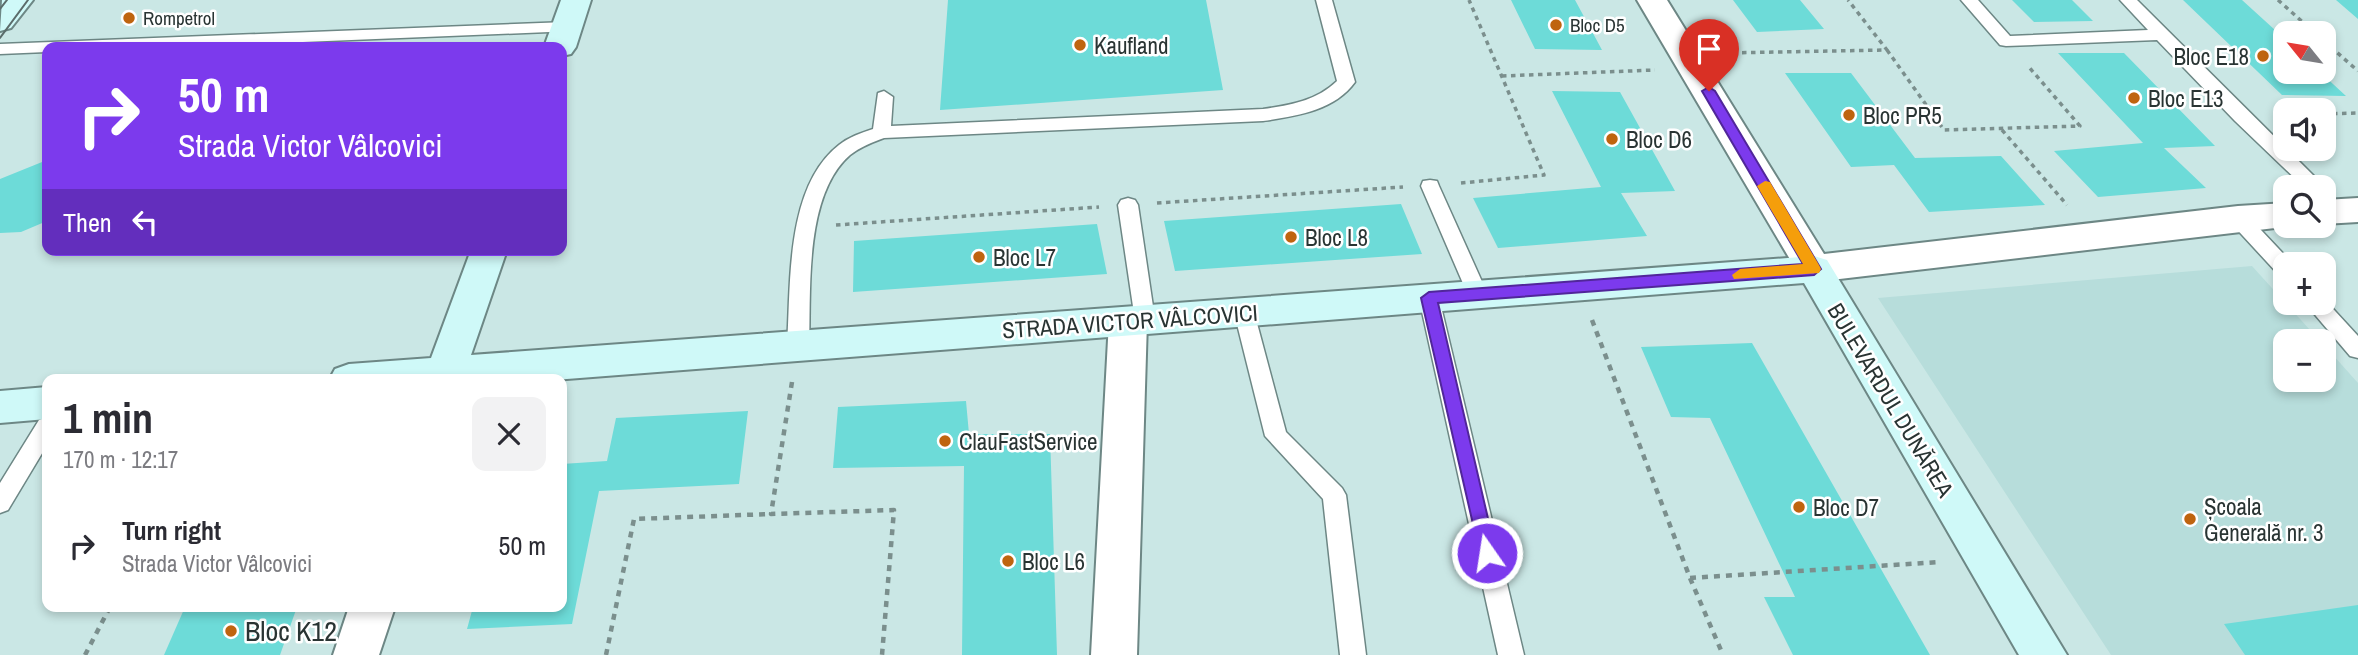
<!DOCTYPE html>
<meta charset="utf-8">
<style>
:root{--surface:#fff;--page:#f2f2f3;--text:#2b2b33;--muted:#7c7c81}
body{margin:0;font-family:"Archivo Narrow",sans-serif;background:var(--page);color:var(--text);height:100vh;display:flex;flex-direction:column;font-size:26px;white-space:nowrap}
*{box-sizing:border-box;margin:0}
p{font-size:23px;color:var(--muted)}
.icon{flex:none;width:38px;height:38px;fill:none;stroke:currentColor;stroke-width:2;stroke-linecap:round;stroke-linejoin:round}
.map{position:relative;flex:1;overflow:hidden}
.sheet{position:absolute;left:42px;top:374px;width:525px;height:238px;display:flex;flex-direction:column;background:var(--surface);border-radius:14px;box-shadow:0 4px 10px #0003}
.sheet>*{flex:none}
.hud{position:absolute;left:42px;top:42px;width:525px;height:214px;border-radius:14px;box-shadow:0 4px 10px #0003;background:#7c3aed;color:#fff;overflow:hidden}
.needle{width:46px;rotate:300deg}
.tools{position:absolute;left:2273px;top:21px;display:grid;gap:14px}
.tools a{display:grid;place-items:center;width:63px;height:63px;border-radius:14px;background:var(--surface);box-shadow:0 4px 10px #0003;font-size:35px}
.pin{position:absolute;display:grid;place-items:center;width:60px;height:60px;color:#fff;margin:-72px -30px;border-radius:50% 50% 50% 0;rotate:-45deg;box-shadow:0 0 7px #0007}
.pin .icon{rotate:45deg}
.me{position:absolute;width:77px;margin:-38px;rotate:347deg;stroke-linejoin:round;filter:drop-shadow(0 0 5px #0008)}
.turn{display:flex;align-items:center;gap:24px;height:147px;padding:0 21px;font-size:32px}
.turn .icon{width:91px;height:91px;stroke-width:2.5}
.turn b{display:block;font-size:49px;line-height:60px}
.then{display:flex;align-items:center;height:66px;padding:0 21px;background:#0003;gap:14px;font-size:26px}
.round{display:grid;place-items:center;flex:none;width:74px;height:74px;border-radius:14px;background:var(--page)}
.summary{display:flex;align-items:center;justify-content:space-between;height:119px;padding:0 21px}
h1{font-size:42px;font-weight:700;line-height:52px}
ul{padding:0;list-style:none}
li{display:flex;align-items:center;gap:21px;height:105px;padding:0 21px}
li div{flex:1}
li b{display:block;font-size:26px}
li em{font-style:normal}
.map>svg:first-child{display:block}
.built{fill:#b7dddb}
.building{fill:#6ddbd8}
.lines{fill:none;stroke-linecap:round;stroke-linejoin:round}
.lane-casing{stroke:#6d8785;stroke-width:3}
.street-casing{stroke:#6d8785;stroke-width:4}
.secondary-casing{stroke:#6d8785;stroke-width:4}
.path-far1{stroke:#7b8f8d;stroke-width:3.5;stroke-dasharray:4.5 4.5;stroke-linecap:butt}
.path{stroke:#7b8f8d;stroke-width:4.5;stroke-dasharray:6 6;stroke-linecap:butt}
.lane{fill:#fff;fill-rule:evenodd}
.street{fill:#fff;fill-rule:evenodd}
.secondary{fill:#cff9f8;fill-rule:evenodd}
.tram{stroke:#5b6c6b;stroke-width:2}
.route{fill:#7c3aed;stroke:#51269a;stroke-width:2}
.slow{fill:#f59e0b}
.poi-dot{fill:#bf640f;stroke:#fff;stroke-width:2.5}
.labels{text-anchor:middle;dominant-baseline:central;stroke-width:5;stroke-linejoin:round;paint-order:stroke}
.far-poi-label{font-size:19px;fill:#293433;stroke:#fff;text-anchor:start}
.poi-label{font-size:23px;fill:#293433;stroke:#fff;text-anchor:start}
.street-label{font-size:23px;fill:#293433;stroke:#fff}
.near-poi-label{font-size:28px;fill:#293433;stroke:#fff;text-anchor:start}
</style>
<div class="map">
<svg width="2358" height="655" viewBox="0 0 2358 655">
<rect width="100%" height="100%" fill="#cae7e5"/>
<path class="built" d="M 2252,266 L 2320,341 L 2286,341 L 2286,380 L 2324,380 L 2324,345 L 2358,383 L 2358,655 L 2111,655 L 1878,298 Z"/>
<path class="building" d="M 948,0 L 1206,0 L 1223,90 L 940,110 Z
M 1511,0 L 1575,0 L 1602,50 L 1535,49 Z
M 1733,0 L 1800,0 L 1824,29 L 1757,32 Z
M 2012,0 L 2072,0 L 2093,21 L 2034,22 Z
M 2183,0 L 2242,0 L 2286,40 L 2286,72 L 2320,72 L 2346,96 L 2282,95 Z
M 2336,0 L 2358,0 L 2358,19 Z
M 2058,53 L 2124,53 L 2215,146 L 2164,148 L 2206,188 L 2098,197 L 2054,151 L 2143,143 Z
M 1785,73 L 1851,73 L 1915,158 L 2001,156 L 2045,205 L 1929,212 L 1894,165 L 1851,167 Z
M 1552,91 L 1620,92 L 1675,191 L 1621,193 L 1647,236 L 1498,248 L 1473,198 L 1601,187 Z
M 47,160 L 47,221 L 21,232 L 0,233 L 0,179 Z
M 1401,204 L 1422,254 L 1175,271 L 1164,221 Z
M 1097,224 L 1107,274 L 853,292 L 854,241 Z
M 1752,343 L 1930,655 L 1793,655 L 1764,597 L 1795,597 L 1710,418 L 1671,417 L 1641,347 Z
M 966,401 L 969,434 L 1050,434 L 1057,655 L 962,655 L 964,466 L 833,468 L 838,407 Z
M 748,411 L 739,484 L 599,491 L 572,624 L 467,629 L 473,607 L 562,607 L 562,464 L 607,461 L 616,418 Z
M 2358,605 L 2358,655 L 2245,655 L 2224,624 Z
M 185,607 L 297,607 L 280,655 L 164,655 Z"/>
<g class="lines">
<g class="lane-casing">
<path id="lane" d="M 1316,0 L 1332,0 L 1355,82 C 1334,111 1296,116 1263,121 L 884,138 C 873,142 860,147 850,155 C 804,195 811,290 809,346 L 806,352 L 798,354 L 790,352 L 787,346 C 791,285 785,187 839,145 C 849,137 861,133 873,129 L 878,93 L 884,91 L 893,97 L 891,126 L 1263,109 C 1291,105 1316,101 1337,81 Z
M 1961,0 L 1978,0 L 2010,36 L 2148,30 L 2120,0 L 2137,0 L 2325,187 L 2304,187 L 2235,121 L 2157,40 L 2006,46 L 2000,45 Z
M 567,22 L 573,23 L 575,27 L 573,31 L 178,47 L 47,47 L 47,52 L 0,54 L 0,44 Z
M 1430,180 L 1437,181 L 1439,186 L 1488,295 L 1485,300 L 1478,303 L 1471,300 L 1468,295 L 1421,186 L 1423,181 Z
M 1128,198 L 1135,200 L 1138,205 L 1155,320 L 1152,326 L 1145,328 L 1138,326 L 1135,320 L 1118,205 L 1121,200 Z
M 2238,211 L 2245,213 L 2293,264 L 2286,264 L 2286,277 L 2279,275 L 2231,223 L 2228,218 L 2231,213 Z
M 1429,290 L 1436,293 L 1439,298 L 1524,655 L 1498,655 L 1419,298 L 1422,293 Z
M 2324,299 L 2358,336 L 2358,358 L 2350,356 L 2305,303 L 2324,303 Z
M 1244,304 L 1251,307 L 1254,312 L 1286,432 L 1342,488 L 1346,495 L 1366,655 L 1340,655 L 1323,499 L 1265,436 L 1234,312 L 1237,307 Z
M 47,417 L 47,445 L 8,510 L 0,513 L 0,483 L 39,420 Z"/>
</g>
<g class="street-casing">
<path id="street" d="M 1637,0 L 1667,0 L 1824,254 L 2238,206 L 2286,203 L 2286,226 L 2292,226 L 1814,282 L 1801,278 Z
M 2358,198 L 2358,222 L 2324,224 L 2324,200 Z
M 1128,307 L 1142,311 L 1147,321 L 1137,655 L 1091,655 L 1109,321 L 1114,311 Z
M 349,607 L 395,607 L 379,655 L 333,655 Z"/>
</g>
<g class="secondary-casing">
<path id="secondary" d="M 2,0 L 33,0 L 11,28 L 0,31 Z
M 561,0 L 591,0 L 576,47 L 571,54 L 562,56 L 562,47 L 544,47 Z
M 471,250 L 507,250 L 471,355 L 1814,256 L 1827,260 L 2067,655 L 2019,655 L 1804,283 L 554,380 L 329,380 L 335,369 L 349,364 L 431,358 Z
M 47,387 L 47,419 L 0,423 L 0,391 Z"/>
</g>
<path class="path-far1" d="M 2278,0 L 2315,33
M 2324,41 L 2358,71
M 1887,50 L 1944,130 L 2080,126 L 2028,66
M 1724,53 L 1887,50 L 1848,0
M 1502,76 L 1655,70
M 2324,114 L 2358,113
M 2002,130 L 2067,205
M 1461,183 L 1544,175 L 1469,0
M 1157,203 L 1403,187
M 836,225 L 1099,207"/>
<path class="path" d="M 1592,320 L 1690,578 L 1723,655
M 792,382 L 771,514 L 894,510 L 882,655
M 1690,578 L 1940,562
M 85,655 L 110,607
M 606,655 L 634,519 L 771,514"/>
<use href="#lane" class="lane"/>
<use href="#street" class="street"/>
<use href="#secondary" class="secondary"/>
<path class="tram" d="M 0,9 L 7,0
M 0,38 L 28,0"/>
</g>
<path class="route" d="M 1709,87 L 1715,91 L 1821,269 L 1814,275 L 1438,303 L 1496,553 L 1494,559 L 1487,561 L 1481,559 L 1421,298 L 1429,292 L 1803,264 L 1702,91 Z"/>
<path class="slow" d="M 1765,181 L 1770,182 L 1819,265 L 1821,269 L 1819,273 L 1734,279 L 1732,275 L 1740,269 L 1803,264 L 1757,186 Z"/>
<g class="poi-dot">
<circle cx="129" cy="18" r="7"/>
<circle cx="1556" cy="25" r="7"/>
<circle cx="1080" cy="45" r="7"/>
<circle cx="2263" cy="56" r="7"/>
<circle cx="2134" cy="98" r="7"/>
<circle cx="1849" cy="115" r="7"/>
<circle cx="1612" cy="139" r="7"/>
<circle cx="1291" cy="237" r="7"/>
<circle cx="979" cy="257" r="7"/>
<circle cx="945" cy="441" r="7"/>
<circle cx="1799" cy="507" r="7"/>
<circle cx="2190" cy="519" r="7"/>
<circle cx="1008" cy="561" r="7"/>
<circle cx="231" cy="631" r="7"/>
</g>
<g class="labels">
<g class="far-poi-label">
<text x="143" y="18">Rompetrol</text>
<text x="1570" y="25">Bloc D5</text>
</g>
<g class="poi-label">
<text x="1094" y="45">Kaufland</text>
<text x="2249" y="56" text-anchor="end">Bloc E18</text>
<text x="2148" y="98">Bloc E13</text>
<text x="1863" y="115">Bloc PR5</text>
<text x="1626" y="139">Bloc D6</text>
<text x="1305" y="237">Bloc L8</text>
<text x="993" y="257">Bloc L7</text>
<text x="959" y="441">ClauFastService</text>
<text x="2204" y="506">Școala<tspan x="2204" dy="26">Generală nr. 3</tspan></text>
<text x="1813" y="507">Bloc D7</text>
<text x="1022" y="561">Bloc L6</text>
</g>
<g class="street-label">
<text transform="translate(1130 321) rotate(-4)">STRADA VICTOR VÂLCOVICI</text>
<text transform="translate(1891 400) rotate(59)">BULEVARDUL DUNĂREA</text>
</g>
<g class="near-poi-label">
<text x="245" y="631">Bloc K12</text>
</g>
</g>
</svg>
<div class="tools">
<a><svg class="needle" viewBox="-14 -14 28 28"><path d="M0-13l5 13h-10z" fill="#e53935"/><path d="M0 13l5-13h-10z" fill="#7c7c81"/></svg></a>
<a><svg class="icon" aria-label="sound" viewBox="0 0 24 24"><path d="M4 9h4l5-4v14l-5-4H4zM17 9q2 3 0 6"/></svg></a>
<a><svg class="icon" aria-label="search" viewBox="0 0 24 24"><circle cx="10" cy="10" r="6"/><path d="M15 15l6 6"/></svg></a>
<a>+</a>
<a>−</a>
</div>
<div class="pin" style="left:1709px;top:91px;background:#d93025"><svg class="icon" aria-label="arrive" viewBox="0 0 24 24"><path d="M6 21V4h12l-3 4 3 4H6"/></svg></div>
<svg class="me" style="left:1487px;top:553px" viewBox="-20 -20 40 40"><circle r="17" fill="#7c3aed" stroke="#fff" stroke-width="3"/><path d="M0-11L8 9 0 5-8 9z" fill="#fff"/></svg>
<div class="hud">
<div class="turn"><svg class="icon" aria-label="right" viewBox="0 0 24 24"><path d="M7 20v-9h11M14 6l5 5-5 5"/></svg><div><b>50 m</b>Strada Victor Vâlcovici</div></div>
<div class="then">Then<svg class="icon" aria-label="left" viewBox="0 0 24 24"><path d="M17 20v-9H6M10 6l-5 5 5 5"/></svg></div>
</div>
<section class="sheet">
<div class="summary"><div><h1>1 min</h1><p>170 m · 12:17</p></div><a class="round"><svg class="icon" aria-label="close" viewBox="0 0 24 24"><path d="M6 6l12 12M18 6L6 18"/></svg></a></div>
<ul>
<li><svg class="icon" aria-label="right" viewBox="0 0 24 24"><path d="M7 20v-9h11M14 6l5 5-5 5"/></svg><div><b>Turn right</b><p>Strada Victor Vâlcovici</p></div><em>50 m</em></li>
</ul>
</section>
</div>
